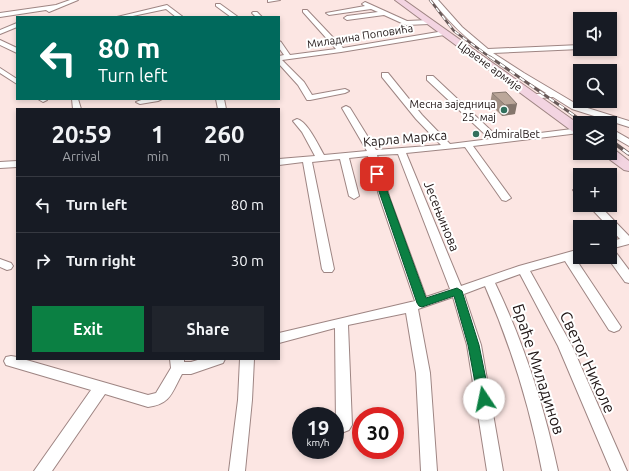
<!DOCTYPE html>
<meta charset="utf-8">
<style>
:root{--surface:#171b24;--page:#20242c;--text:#f1f3f6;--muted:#9ea1a6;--line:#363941;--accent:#0b8043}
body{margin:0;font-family:Ubuntu,sans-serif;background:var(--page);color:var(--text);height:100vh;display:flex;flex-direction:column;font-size:15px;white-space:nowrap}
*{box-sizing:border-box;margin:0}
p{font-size:13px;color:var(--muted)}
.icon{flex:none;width:22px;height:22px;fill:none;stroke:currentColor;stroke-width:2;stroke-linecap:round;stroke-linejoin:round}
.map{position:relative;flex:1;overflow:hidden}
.panel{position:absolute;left:16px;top:108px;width:264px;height:252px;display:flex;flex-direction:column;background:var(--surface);border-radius:0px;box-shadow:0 2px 6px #0003}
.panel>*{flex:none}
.guide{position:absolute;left:16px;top:16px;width:264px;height:84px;border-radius:0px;box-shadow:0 2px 6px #0003;background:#00695c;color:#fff;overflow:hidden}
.controls{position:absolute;left:573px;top:12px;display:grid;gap:8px}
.controls a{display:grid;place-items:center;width:44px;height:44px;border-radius:0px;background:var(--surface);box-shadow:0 2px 6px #0003;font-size:20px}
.speed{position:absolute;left:292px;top:407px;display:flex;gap:8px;font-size:20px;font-weight:700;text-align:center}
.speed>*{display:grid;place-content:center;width:52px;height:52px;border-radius:50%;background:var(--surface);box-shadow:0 2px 6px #0003;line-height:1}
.speed small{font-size:10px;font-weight:400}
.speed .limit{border:6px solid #d22;background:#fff;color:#111}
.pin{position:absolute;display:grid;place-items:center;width:34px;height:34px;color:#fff;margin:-17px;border-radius:8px;box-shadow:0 2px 6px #0006}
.me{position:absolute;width:44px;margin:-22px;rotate:349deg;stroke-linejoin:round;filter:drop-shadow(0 0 3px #0008)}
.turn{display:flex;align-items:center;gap:14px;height:84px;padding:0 16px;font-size:18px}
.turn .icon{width:52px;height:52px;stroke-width:2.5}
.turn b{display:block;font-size:28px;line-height:34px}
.eta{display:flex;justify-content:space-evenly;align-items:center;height:68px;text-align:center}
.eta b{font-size:24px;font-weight:600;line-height:28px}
.primary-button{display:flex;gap:8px;margin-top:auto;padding:8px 16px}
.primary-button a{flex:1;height:46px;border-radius:0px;background:var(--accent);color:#fff;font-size:16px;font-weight:600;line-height:46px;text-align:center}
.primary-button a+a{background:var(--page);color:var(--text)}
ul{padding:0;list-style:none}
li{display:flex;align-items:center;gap:12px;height:56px;padding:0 16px;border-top:1px solid var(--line)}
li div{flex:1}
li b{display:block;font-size:15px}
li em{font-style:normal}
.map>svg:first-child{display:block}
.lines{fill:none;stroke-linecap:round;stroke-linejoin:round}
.minor-casing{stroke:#9e8583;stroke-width:2}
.secondary-casing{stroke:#9e8583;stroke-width:2}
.minor{fill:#fff;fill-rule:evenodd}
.secondary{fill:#f3d4e1;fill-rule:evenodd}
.rail-far2-casing{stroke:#685a59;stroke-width:2.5}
.rail-far1-casing{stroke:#685a59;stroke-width:3}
.rail-casing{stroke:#685a59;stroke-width:4}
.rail-far2{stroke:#fff;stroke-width:1.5;stroke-dasharray:5;stroke-linecap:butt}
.rail-far1{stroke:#fff;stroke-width:2;stroke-dasharray:6;stroke-linecap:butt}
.rail{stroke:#fff;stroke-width:2.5;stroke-dasharray:8;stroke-linecap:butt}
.wall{fill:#a29084}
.shaded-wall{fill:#84756c}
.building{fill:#bca79a;stroke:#84756c}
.route{fill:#0b8043;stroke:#07532c}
.poi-dot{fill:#32705d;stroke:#fff;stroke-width:1.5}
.labels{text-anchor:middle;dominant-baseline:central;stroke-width:4;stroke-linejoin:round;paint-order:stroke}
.far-street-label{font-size:11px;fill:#1f1515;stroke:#fff}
.far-poi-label{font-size:11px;fill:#1f1515;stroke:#fff;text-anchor:end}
.street-label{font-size:13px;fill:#1f1515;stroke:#fff}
.near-street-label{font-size:16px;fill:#1f1515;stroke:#fff}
</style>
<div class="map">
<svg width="629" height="471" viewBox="0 0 629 471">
<rect width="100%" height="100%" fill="#fce6e3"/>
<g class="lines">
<g class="minor-casing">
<path id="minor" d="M 70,0 L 78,0 L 49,12 L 46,10 L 0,17 L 0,13 L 56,5 Z
M 268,0 L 280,0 L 268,2 Z
M 432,0 L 438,0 L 462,27 L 488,49 L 580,45 L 580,49 L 493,53 L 524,73 L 578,105 L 629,121 L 629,127 L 572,109 L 553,97 L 529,99 L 529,95 L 546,93 C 504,67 462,41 432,0 Z
M 365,2 L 407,21 L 429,20 L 432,22 L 429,24 L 406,25 L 384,15 L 347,20 L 344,18 L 347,16 L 378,12 L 371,9 L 329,15 L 326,13 L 365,6 L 362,4 Z
M 216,4 L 220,4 L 238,17 L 231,17 L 216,6 Z
M 167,5 L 183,17 L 176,17 L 166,9 L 128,17 L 117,17 Z
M 303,10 L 307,10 L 343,48 L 444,31 L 447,33 L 444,35 L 341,52 L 282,60 L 304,82 L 312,95 L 345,89 L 349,91 L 345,93 L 310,100 L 307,100 L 298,85 L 279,64 L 279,56 L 284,55 L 279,48 L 279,41 L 281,42 L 290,55 L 336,49 L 303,12 Z
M 253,12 L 257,12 L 262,17 L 256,17 L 252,13 Z
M 17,23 L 17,27 L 0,34 L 0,30 Z
M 0,40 L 17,48 L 17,53 L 0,45 Z
M 0,68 L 17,79 L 17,84 L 0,73 Z
M 382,73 L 388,73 L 422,115 L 450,144 L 490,139 L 427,80 L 427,76 L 433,76 L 499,138 L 580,128 L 579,133 L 473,146 L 511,198 L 506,201 L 502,200 L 465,147 L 406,153 L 461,286 L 519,266 L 580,249 L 580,257 L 575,258 L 621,327 L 619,330 L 614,332 L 609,330 L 565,261 L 530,271 L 572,346 L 627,471 L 611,471 L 558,346 L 520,274 L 495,283 C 524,343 544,406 558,471 L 542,471 C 530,407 511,346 485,286 L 464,294 L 481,345 L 503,471 L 487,471 L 467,345 L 453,297 L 418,309 L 430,373 L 437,471 L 421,471 L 416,373 L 406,313 L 348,325 L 352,425 L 349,430 L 344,432 L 339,430 L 336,425 L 335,328 L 279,343 L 279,333 L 415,301 L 380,199 L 368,156 L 349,158 L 359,196 L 354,199 L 349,196 L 340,159 L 312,162 L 334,269 L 332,272 L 324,272 L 322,269 L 303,162 L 279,165 L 279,159 L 315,156 L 302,132 L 293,121 L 297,119 C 308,122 318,145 324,155 L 367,151 L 342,108 L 346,106 L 350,108 L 376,150 L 441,145 L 416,119 L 382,77 ZM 398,154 L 450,289 L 426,297 L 390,199 L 377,155 Z
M 38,99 L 46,99 L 47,100 L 43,102 Z
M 72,99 L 78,99 L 81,109 L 73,109 Z
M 144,99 L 162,99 L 158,101 L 140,104 L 136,102 Z
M 216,99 L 224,99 L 226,109 L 218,109 Z
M 610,128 L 629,139 L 629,146 L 610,135 Z
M 17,161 L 17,167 L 0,168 L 0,162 Z
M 578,187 L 580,188 L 580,195 L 576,194 L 573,190 Z
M 588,205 L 599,205 L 629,236 L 629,244 L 610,249 L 610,241 L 620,239 Z
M 610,249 L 614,250 L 629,270 L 629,283 L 625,282 L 607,257 L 610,257 Z
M 0,259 L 11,263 L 13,266 L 11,269 L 7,270 L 0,267 Z
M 11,356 L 17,357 L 17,359 L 23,359 L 148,395 L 156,393 L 171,368 L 170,359 L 184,359 L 184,362 L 191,362 L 201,359 L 225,359 L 223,363 L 191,374 L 182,374 C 172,392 171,404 148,407 L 105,394 L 52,471 L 34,471 L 91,390 L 6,365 L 4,361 L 6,357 Z
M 240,359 L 254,359 L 252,400 L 245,471 L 229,471 L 238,400 Z"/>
</g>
<g class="secondary-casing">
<path id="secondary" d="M 395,0 L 404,0 L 580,125 L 580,135 L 576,134 Z
M 610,149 L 615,150 L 629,161 L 629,171 L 624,170 L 605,156 L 603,153 L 610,153 Z"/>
</g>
<use href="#minor" class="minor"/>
<use href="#secondary" class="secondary"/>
<g class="rail-far2-casing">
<path id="rail-far2" d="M 430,0 L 454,31 L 491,58"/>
</g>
<g class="rail-far1-casing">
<path id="rail-far1" d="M 490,57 L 585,123"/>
</g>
<g class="rail-casing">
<path id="rail" d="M 610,140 L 629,154"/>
</g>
<use href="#rail-far2" class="rail-far2"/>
<use href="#rail-far1" class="rail-far1"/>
<use href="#rail" class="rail"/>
</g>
<path class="wall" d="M 492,93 L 515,114 L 502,116 L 490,104 Z"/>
<path class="shaded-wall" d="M 517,104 L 515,114 L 502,116 L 505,105 Z"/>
<path class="building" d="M 506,92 L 517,104 L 505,105 L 492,93 Z"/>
<path class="route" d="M 377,171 L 381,174 L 426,298 L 457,288 L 462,291 L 479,345 L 490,399 L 488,402 L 484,404 L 479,402 L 478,399 L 468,345 L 454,296 L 422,307 L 419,306 L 417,303 L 373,174 Z"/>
<g class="poi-dot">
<circle cx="504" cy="110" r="4"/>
<circle cx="476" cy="134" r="4"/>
</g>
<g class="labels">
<g class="far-street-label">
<text transform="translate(360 36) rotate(-9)">Миладина Поповића</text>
<text transform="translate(490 66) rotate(36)">Црвене армије</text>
</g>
<g class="far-poi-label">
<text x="496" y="104">Месна заједница<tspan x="496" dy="13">25. мај</tspan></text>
<text x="484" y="134" text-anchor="start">AdmiralBet</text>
</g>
<g class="street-label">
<text transform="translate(405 138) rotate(-5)">Карла Маркса</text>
<text transform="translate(442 216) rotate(68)">Јесењинова</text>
</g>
<g class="near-street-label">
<text transform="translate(588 362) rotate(65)">Светог Николе</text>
<text transform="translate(539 369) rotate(72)">Браће Миладинов</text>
</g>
</g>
</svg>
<div class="controls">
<a><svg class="icon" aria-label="sound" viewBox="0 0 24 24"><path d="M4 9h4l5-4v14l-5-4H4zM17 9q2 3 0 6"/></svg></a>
<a><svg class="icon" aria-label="search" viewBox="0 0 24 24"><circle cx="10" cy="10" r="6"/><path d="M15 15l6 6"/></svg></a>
<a><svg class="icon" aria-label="layers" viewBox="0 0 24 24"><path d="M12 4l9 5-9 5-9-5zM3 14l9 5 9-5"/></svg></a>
<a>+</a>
<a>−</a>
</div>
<div class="speed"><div>19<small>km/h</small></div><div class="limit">30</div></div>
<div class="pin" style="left:377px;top:174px;background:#d93025"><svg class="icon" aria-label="arrive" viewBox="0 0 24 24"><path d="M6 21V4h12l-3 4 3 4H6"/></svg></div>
<svg class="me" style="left:484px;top:399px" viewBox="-20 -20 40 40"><circle r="19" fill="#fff"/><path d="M0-13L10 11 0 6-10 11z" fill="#0b8043"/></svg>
<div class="guide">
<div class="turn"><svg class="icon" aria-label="left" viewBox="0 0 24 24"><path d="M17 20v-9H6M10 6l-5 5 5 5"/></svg><div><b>80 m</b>Turn left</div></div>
</div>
<section class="panel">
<div class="eta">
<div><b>20:59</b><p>Arrival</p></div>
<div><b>1</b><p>min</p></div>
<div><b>260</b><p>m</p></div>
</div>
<ul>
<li><svg class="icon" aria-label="left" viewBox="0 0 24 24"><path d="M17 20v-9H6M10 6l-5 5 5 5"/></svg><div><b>Turn left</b></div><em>80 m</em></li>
<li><svg class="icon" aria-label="right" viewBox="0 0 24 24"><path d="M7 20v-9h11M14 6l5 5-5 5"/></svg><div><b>Turn right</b></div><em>30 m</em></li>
</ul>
<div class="primary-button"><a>Exit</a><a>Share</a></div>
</section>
</div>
